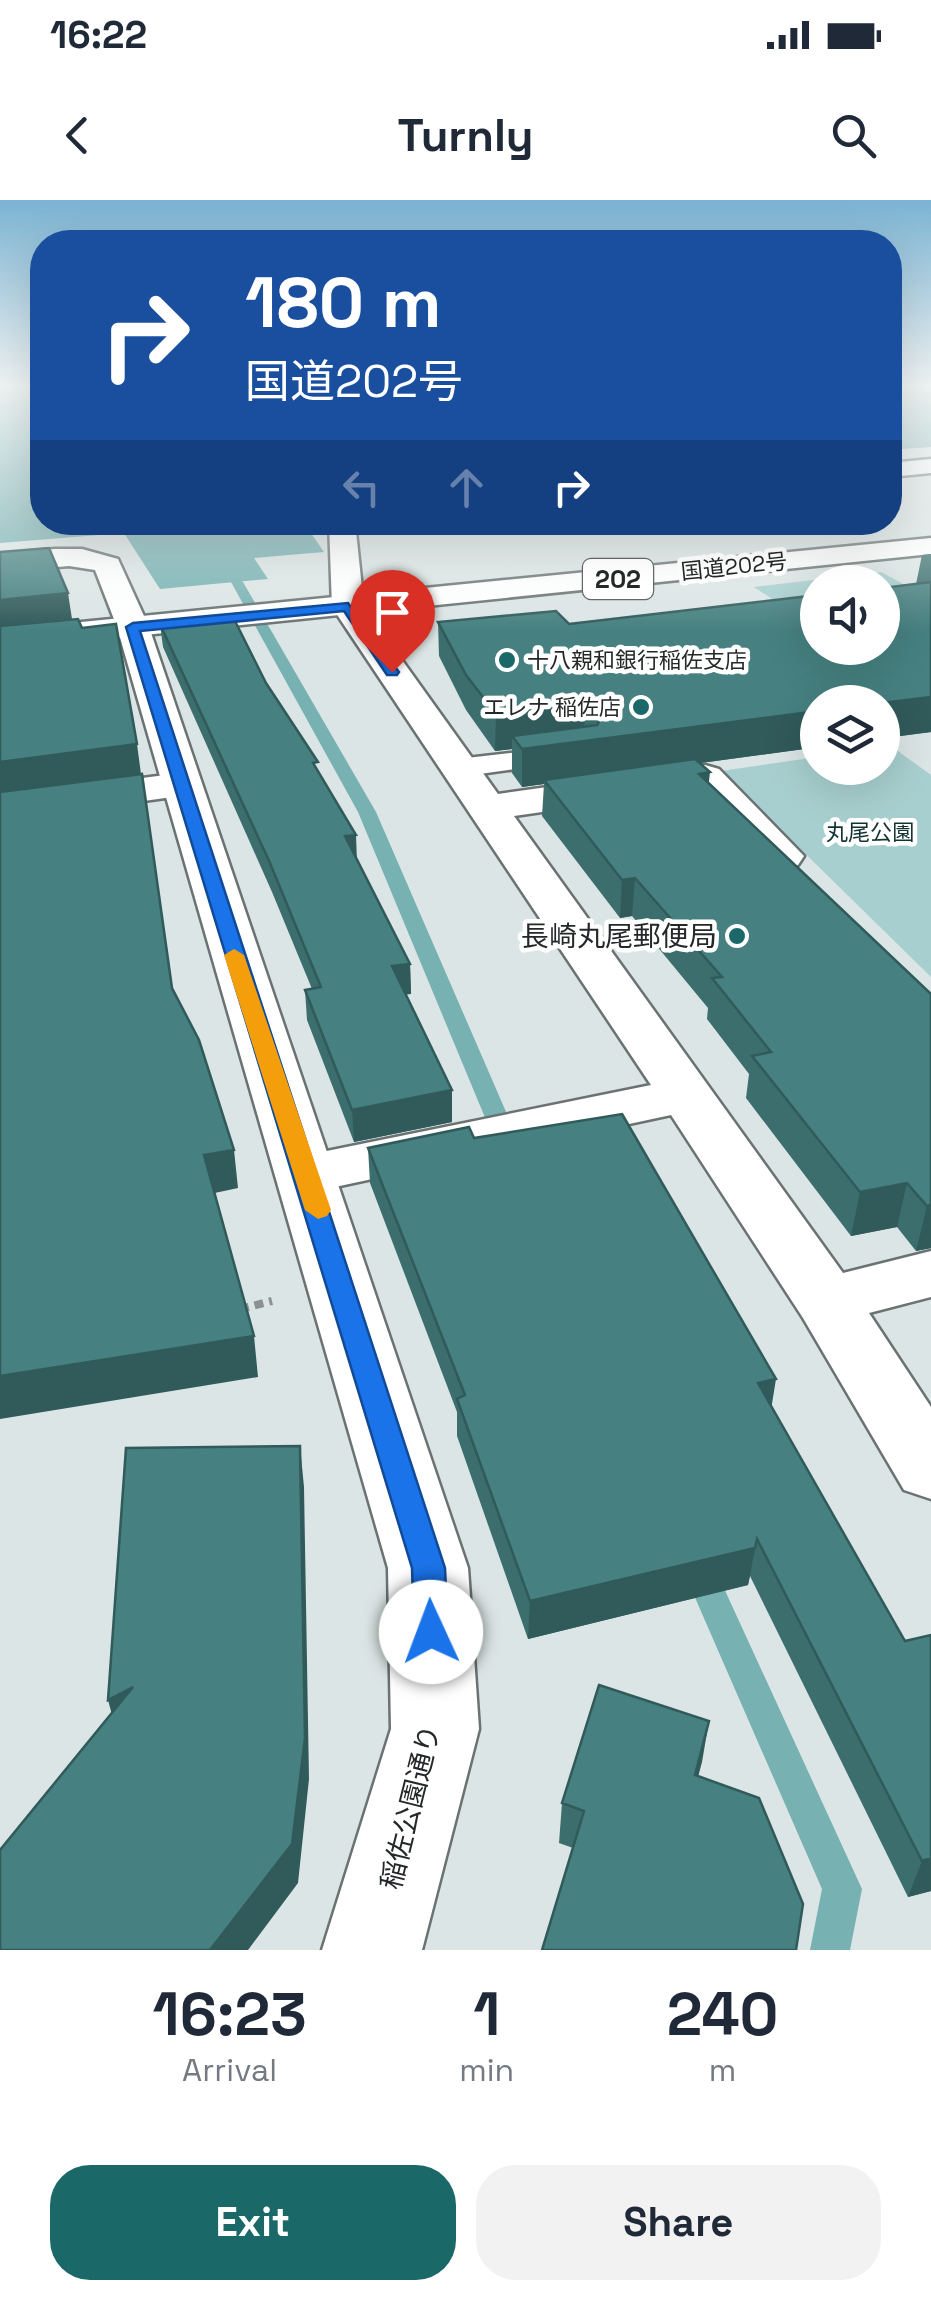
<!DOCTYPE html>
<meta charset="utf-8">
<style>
:root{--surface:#fff;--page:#f2f2f3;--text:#1f2937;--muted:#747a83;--accent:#1b6869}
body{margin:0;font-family:"Space Grotesk","Noto Sans JP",sans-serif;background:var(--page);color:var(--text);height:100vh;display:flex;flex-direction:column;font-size:38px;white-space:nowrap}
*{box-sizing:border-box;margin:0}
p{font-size:32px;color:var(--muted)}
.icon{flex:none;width:55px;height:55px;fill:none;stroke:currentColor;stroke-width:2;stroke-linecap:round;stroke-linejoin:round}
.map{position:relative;height:1750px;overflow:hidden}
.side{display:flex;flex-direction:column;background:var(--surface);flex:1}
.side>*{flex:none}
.banner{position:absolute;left:30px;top:30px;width:872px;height:305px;border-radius:40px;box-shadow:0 10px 40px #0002;background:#1a4fa0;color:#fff;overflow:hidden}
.buttons{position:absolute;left:800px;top:365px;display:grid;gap:20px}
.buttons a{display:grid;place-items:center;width:100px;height:100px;border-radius:50%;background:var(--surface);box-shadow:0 10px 40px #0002;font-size:50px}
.pin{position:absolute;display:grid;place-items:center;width:85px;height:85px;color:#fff;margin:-102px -42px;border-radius:50% 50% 50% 0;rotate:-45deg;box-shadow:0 0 10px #0007}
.pin .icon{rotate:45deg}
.me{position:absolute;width:110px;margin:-55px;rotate:358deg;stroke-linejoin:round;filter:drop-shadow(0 0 8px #0008)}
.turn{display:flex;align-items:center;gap:35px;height:210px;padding:0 50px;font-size:45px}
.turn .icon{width:130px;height:130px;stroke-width:2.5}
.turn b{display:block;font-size:70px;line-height:85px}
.lanes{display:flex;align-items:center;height:95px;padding:0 50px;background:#0003;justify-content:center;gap:50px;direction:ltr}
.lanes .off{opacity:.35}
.eta{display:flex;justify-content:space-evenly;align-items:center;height:170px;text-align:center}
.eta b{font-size:60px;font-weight:700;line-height:70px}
.action{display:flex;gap:20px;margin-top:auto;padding:20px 50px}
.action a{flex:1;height:115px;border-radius:40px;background:var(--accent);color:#fff;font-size:40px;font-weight:700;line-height:115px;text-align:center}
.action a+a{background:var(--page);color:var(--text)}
.status{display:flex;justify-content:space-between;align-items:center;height:70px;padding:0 50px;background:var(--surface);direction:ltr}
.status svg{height:28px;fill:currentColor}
header{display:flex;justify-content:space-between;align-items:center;height:130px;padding:0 50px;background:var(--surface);font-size:45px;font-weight:700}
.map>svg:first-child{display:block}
.green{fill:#a8cfcf}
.water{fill:#77b1b2}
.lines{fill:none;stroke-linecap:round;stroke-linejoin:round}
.stream{fill:#77b1b2;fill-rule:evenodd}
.service-casing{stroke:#6a7272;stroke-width:5}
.minor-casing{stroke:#6a7272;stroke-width:5}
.tertiary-casing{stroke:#6a7272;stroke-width:5}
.trunk-casing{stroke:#6a7272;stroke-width:5}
.path{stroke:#8b9191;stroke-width:8;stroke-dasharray:9 6;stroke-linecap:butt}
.service{fill:#fff;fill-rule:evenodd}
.minor{fill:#fff;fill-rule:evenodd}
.tertiary{fill:#fff;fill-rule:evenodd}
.trunk{fill:#fff;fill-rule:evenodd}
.wall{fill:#3c6e6e}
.shaded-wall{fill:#315a5a}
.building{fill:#468080;stroke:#315a5a;stroke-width:2.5}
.route{fill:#1a73e8;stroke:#114b97;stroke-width:2.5}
.slow{fill:#f59e0b}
.poi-dot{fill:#1b6869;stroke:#fff;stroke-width:4}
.labels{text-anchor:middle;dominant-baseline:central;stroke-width:9;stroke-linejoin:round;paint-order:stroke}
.far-street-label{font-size:22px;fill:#242828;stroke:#fff}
.far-poi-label{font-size:22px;fill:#242828;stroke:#fff;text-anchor:start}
.far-park-label{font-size:22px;fill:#133232;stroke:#fff}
.shield{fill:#fff;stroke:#666868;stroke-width:2.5}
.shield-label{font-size:25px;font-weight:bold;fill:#242828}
.poi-label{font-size:28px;fill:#242828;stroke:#fff;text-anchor:end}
.street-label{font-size:28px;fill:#242828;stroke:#fff}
</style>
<div class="status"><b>16:22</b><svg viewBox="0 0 49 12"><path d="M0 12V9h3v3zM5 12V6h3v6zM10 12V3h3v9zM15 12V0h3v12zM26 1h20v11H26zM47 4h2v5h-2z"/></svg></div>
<header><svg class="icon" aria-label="back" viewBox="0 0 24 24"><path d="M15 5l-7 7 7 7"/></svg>Turnly<svg class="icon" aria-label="search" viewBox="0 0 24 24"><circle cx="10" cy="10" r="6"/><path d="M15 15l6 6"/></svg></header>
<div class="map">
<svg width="931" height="1750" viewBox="0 0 931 1750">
<rect width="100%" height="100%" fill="#dce5e5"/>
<path class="green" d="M 881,372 L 931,399 L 882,448 L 882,382 L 818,382 L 817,429 L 754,387 Z
M 891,546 L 931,575 L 931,777 L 721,571 L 817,557 L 818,568 L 882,568 L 883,547 Z"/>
<path class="water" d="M 0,187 L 42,187 L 42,322 L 304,323 L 324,352 L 254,358 L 268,379 L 160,389 L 124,333 L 0,343 Z
M 890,187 L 931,187 L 931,247 L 890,250 Z"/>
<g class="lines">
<path class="stream" d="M 237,378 L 243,382 L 376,612 L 520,944 L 516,949 L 500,949 L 496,944 L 358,612 L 231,382 Z
M 699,1356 L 711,1360 L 862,1689 L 850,1750 L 810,1750 L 822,1689 L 683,1370 L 687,1360 Z"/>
<g class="service-casing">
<path id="service" d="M 564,547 L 574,549 L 578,555 L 574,561 L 458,577 L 448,574 L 444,568 L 448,562 L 458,559 Z"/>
</g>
<g class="minor-casing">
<path id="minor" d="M 931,259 L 931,273 L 890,277 L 890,263 Z
M 329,322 L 355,322 L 364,407 L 498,594 L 705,565 L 719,569 L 804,656 L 798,665 L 782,669 L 766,665 L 696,590 L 514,616 L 843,1073 L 931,1051 L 931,1097 L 869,1113 L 931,1207 L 931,1299 L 904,1290 L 803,1118 L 671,915 L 307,993 L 286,988 L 277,974 L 286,960 L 307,955 L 651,885 L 332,407 Z
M 180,573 L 194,576 L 200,585 L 194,594 L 0,621 L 0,597 Z"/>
</g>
<g class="tertiary-casing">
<path id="tertiary" d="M 55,349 L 82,349 L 118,359 L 149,427 L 468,1368 L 479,1529 L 422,1750 L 322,1750 L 391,1529 L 388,1368 L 117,427 L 95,370 L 69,366 L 0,372 L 0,354 Z"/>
</g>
<g class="trunk-casing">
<path id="trunk" d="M 931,338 L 931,354 L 0,450 L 0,430 Z"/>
</g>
<path class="path" d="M 240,1109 L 272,1101"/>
<use href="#service" class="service"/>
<use href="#minor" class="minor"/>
<use href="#tertiary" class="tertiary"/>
<use href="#trunk" class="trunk"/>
</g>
<path class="wall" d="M 931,354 L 931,532 L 700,563 L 709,583 L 931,794 L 931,1048 L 916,1051 L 897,1027 L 851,1036 L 746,898 L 749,874 L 707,819 L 708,808 L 632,716 L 620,718 L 542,616 L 544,584 L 522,587 L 512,573 L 512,549 L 495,551 L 466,510 L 439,456 L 438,422 L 569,424 L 916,384 L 922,355 Z
M 160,424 L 266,483 L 318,572 L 357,661 L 410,764 L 411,794 L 406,794 L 452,922 L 354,942 L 307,820 L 305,790 L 312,789 L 272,692 L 163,447 Z
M 474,938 L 771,1206 L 905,1441 L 931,1435 L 931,1691 L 908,1697 L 750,1376 L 748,1385 L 528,1439 L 457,1236 L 457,1212 L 370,983 L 368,948 Z
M 702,1562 L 573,1648 L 559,1643 L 562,1603 Z"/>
<path class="shaded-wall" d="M 68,393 L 72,419 L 0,426 L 0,400 Z
M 931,497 L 931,532 L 882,538 L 882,503 Z
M 585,504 L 584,540 L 512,536 L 512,549 L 495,551 L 496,514 Z
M 818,511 L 818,547 L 547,584 L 544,580 L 544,584 L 522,587 L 522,549 Z
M 137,544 L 141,574 L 0,593 L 0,562 Z
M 710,572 L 706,608 L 699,574 Z
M 356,635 L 357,662 L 345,636 Z
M 635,678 L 632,716 L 620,718 L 622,680 Z
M 410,764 L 411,794 L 393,796 L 392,766 Z
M 452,890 L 452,922 L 354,942 L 352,910 Z
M 234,950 L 238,988 L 210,994 L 204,955 Z
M 907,983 L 897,1027 L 851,1036 L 860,992 Z
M 931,1005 L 931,1048 L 916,1051 L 927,1006 Z
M 254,1136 L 258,1177 L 0,1219 L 0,1176 Z
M 776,1179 L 770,1216 L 758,1183 Z
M 300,1246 L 304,1287 L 309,1579 L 298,1683 L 248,1750 L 210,1750 Z
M 757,1339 L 748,1385 L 528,1439 L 530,1401 Z
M 133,1487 L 119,1541 L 108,1500 Z
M 709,1521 L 702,1562 L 688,1615 L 695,1575 Z
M 931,1658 L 931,1691 L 908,1697 L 922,1661 Z"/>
<path class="building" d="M 49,348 L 68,393 L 0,400 L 0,352 Z
M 931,382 L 931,497 L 882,503 L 818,502 L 818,511 L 522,549 L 512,536 L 597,525 L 604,514 L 585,504 L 496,514 L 466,475 L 438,422 L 556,411 L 569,424 L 818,395 L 818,448 L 882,448 L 882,388 Z
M 233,417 L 266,483 L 318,562 L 313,563 L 356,635 L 345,636 L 410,764 L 392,766 L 452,890 L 352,910 L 305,790 L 321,787 L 270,663 L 160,424 Z
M 78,419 L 82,428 L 116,424 L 137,544 L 0,562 L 0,426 Z
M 695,559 L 710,572 L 699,574 L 931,794 L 931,1005 L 927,1006 L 907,983 L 860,992 L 752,856 L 771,852 L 712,778 L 722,777 L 635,678 L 622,680 L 544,580 Z
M 142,574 L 172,788 L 199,840 L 234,950 L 204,955 L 254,1136 L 0,1176 L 0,592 Z
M 622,914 L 776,1179 L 758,1183 L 905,1441 L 931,1435 L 931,1658 L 922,1661 L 757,1339 L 755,1348 L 530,1401 L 457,1199 L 465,1195 L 368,948 L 469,927 L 474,938 Z
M 300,1246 L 305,1538 L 292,1644 L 210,1750 L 0,1750 L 0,1650 L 133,1487 L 108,1500 L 126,1248 Z
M 599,1485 L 709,1521 L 695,1575 L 759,1598 L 803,1704 L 796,1750 L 542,1750 L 584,1611 L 562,1603 Z"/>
<linearGradient id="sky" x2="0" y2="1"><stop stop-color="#7bb3d2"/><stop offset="0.43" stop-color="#eff3f3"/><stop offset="1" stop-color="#eff3f3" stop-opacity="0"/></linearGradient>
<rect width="931" height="432" fill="url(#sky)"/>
<path class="route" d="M 348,403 L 399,472 L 397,475 L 387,475 L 344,411 L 140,431 L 445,1368 L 448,1432 L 443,1443 L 431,1448 L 419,1443 L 414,1432 L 412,1368 L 126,427 L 133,423 Z"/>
<path class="slow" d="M 234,749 L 244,755 L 331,1010 L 327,1016 L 318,1019 L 305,1010 L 224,755 Z"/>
<g class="poi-dot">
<circle cx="507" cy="460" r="10"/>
<circle cx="641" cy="507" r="10"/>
<circle cx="737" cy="736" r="10"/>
</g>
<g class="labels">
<g class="far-street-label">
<text transform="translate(734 366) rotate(-6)">国道202号</text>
</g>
<g class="far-poi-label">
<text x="527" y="460">十八親和銀行稲佐支店</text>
<text x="621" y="507" text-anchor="end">エレナ 稲佐店</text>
</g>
<g class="far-park-label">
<text x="870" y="632">丸尾公園</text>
</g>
<rect class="shield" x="583" y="359" width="70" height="40" rx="8"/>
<g class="shield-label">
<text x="618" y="379">202</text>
</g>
<g class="poi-label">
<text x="717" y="736">長崎丸尾郵便局</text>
</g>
<g class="street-label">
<text transform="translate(410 1607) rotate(-76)">稲佐公園通り</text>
</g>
</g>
</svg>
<div class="buttons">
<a><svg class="icon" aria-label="sound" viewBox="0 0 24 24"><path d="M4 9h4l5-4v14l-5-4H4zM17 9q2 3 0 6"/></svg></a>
<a><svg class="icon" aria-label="layers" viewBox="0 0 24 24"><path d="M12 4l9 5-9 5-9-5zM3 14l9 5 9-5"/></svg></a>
</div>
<div class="pin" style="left:392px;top:472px;background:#d93025"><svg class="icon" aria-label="arrive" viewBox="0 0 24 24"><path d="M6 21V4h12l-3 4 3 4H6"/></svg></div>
<svg class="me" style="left:431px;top:1432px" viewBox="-20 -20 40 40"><circle r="19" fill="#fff"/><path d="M0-13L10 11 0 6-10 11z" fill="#1a73e8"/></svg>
<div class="banner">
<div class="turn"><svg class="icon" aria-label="right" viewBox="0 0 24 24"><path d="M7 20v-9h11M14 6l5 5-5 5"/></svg><div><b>180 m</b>国道202号</div></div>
<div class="lanes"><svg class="icon off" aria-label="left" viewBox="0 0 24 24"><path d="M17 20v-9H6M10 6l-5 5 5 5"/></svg><svg class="icon off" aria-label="ahead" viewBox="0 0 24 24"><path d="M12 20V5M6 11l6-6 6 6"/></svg><svg class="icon" aria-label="right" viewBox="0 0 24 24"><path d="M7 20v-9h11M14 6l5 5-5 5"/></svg></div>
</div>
</div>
<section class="side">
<div class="eta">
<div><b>16:23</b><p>Arrival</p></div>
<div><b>1</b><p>min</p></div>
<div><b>240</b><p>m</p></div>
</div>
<div class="action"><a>Exit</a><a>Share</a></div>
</section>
